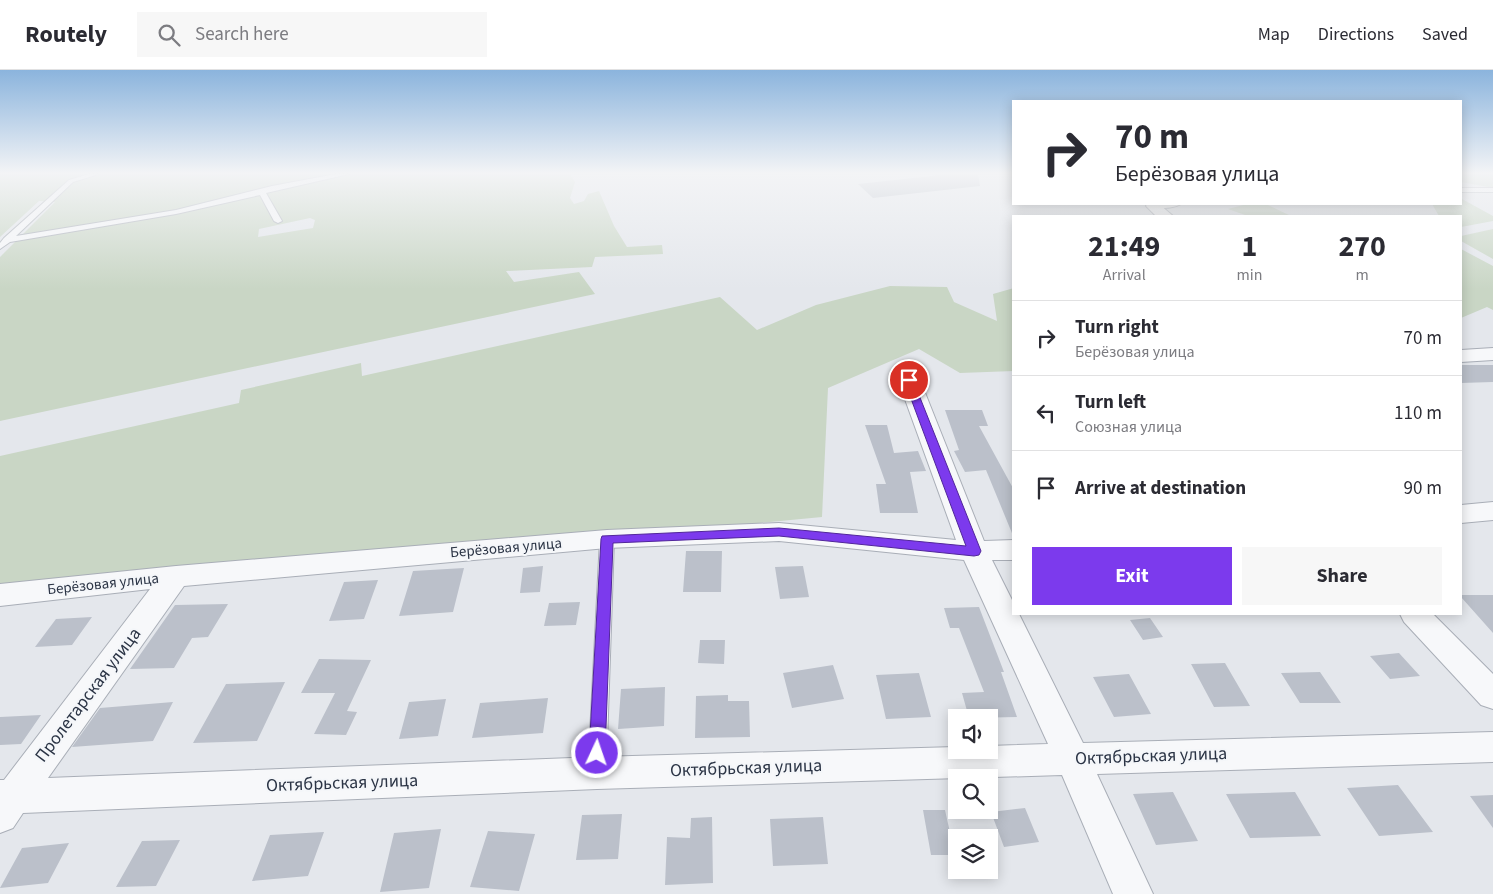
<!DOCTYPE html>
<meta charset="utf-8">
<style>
:root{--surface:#fff;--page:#f7f7f7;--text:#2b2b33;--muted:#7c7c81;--line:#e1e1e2;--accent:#7c3aed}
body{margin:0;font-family:"Source Sans 3",sans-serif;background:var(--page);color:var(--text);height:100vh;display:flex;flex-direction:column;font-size:19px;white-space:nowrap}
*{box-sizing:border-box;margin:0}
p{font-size:16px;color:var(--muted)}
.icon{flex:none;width:28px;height:28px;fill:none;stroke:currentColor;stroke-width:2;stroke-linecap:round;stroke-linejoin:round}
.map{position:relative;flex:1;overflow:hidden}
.side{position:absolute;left:1012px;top:145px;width:450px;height:400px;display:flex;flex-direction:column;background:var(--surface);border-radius:0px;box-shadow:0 2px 12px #0003}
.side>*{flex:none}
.top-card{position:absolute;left:1012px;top:30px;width:450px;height:105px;border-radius:0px;box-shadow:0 2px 12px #0003;background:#fff;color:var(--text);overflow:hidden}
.buttons{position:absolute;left:948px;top:639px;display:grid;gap:10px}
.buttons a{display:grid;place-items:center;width:50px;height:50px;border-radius:0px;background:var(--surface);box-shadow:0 2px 12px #0003;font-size:25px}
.pin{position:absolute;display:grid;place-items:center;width:42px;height:42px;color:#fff;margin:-21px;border:2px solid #fff;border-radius:50%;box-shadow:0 1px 5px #0007}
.me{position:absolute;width:55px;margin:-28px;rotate:3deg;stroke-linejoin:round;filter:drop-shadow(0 0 4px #0008)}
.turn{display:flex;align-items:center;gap:18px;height:105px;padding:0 20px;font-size:22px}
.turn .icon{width:65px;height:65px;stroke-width:2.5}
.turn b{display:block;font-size:35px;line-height:42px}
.eta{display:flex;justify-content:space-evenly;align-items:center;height:85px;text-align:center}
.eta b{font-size:30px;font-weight:700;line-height:35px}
.button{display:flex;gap:10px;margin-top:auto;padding:10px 20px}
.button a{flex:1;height:58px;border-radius:0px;background:var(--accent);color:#fff;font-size:20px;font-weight:700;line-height:58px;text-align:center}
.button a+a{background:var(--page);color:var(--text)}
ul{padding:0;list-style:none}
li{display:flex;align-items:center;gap:15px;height:75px;padding:0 20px;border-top:1px solid var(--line)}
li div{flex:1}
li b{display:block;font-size:19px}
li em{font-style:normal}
header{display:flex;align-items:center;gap:30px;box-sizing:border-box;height:70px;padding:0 25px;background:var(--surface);border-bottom:1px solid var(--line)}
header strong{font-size:24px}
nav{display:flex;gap:28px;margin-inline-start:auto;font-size:18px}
.search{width:350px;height:45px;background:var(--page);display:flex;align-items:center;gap:12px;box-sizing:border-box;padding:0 18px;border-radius:0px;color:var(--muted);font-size:19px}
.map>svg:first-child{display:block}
.green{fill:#c9d6c5;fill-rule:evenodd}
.building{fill:#bbc0ca}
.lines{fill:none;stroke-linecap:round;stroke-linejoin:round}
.lane-casing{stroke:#a9aeb7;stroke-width:2}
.street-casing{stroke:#a9aeb7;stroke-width:2}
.lane{fill:#f7f8fa;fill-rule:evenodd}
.street{fill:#f7f8fa;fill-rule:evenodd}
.route{fill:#7c3aed;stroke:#51269a}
.labels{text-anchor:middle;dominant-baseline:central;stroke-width:4;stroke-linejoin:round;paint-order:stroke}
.street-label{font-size:15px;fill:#2b3445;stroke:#f4f6f9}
.near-street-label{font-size:18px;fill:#2b3445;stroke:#f4f6f9}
</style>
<header>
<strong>Routely</strong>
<div class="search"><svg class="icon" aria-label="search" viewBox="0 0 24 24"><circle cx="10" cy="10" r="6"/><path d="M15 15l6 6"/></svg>Search here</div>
<nav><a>Map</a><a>Directions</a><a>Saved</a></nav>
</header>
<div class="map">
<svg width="1493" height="824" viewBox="0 0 1493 824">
<rect width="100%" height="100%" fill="#e4e7ec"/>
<path class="green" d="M 0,104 L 570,104 L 575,112 L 570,128 L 574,134 L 584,131 L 588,124 L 599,121 L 614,156 L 627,177 L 662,175 L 663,184 L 595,187 L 592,197 L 506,201 L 514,212 L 579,202 L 595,224 L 0,351 L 0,187 L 55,132 L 39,131 L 0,167 ZM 310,148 L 315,150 L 313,158 L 258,167 L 259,159 Z
M 1461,104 L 1493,104 L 1493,118 L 1461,112 Z
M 1462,129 L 1493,146 L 1493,151 L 1461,157 L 1461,146 L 1439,146 L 1432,134 L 1461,134 Z
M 1247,134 L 1266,134 L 1291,146 L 1248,146 L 1228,139 Z
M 1493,159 L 1493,189 L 1461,171 L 1461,166 Z
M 1461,179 L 1493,196 L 1493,240 L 1487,237 L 1461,248 Z
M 890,216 L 947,217 L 954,232 L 997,251 L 993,224 L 1014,218 L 1014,301 L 960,303 L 919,279 L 828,318 L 822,447 L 0,526 L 0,386 L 239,333 L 241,320 L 361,293 L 362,306 L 720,227 L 757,260 L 816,235 Z"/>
<path class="building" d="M 951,104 L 978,104 L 980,116 L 873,128 L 858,114 Z
M 1461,295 L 1493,295 L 1493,312 L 1461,313 Z
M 945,340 L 982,340 L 988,356 L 979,356 L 1014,420 L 1014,468 L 986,400 L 965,402 L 954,381 L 959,380 Z
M 865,355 L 887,355 L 894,383 L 918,381 L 926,401 L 910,402 L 918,443 L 880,443 L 876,414 L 886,414 Z
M 686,481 L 722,481 L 721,522 L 683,522 Z
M 543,496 L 540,522 L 520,523 L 523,498 Z
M 803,496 L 809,527 L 780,529 L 775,497 Z
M 464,498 L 453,542 L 399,546 L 413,501 Z
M 378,510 L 364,549 L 329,551 L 344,512 Z
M 1461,525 L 1493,525 L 1493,563 L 1461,527 Z
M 580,532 L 576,555 L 544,556 L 549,533 Z
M 228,534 L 208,567 L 192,568 L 174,598 L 130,599 L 175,535 Z
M 979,537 L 1004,602 L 1001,602 L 1017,647 L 969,648 L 962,623 L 984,622 L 959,558 L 950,558 L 944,538 Z
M 92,547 L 72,575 L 35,577 L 56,549 Z
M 1150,548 L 1163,567 L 1143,570 L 1130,550 Z
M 700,570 L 725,570 L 724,594 L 698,593 Z
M 1399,583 L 1420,606 L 1390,609 L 1370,586 Z
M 319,589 L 371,590 L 347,641 L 357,642 L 346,665 L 314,664 L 335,623 L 301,623 Z
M 1225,593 L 1250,636 L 1214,637 L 1191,594 Z
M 833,595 L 844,629 L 792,638 L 783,603 Z
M 1320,602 L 1341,633 L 1300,633 L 1281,603 Z
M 919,603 L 931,647 L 886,649 L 876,605 Z
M 1129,604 L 1151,644 L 1114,647 L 1093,607 Z
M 285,612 L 257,671 L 193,673 L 226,614 Z
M 665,617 L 664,656 L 618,659 L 621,619 Z
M 728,625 L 728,631 L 749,631 L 750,667 L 695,668 L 696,626 Z
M 548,628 L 543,663 L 472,668 L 480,633 Z
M 446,629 L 438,666 L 399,669 L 409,632 Z
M 173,632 L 153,671 L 72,677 L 100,638 Z
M 41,645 L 21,674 L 0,675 L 0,647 Z
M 1398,715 L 1433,762 L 1379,766 L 1347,718 Z
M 1173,722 L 1198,771 L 1156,775 L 1133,724 Z
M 1295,722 L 1321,766 L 1250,768 L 1226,724 Z
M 1493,725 L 1493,758 L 1470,726 Z
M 1025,738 L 1039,772 L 1004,777 L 991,742 Z
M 923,740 L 945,740 L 955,785 L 931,785 Z
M 622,744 L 618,789 L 576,790 L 582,745 Z
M 712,747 L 713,813 L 665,815 L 667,767 L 690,768 L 691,748 Z
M 823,747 L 828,794 L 773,796 L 770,749 Z
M 441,759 L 429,818 L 380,822 L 394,763 Z
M 488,761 L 535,764 L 519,821 L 470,817 Z
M 324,762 L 308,806 L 252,811 L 270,765 Z
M 180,770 L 156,816 L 116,817 L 142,771 Z
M 69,773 L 48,813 L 0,818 L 22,778 Z"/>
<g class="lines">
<g class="lane-casing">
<path id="lane" d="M 89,104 L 99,104 L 73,112 L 16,166 L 176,140 L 272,116 L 336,104 L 349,104 L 266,123 L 282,151 L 278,153 L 274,151 L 260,125 L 176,144 L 10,172 L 0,179 L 0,173 L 4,168 L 69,110 Z
M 1461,118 L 1493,118 L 1493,122 L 1461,122 Z
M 1145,134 L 1181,134 C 1173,139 1153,140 1145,134 Z
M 607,464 L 612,466 L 614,469 L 606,703 L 603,709 L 597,711 L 591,709 L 588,703 L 600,469 L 602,466 Z"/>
</g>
<g class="street-casing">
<path id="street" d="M 1147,134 L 1159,134 L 1173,146 L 1156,146 L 1146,136 Z
M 1493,278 L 1493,290 L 1461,292 L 1461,280 Z
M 909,304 L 917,305 L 920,310 L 984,471 L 1014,470 L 1014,490 L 992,490 L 1014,534 L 1014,544 L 1019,544 L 1083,673 L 1493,662 L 1493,692 L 1097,704 L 1153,824 L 1113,824 L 1062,705 L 597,719 L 23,743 L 13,758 L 0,763 L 0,710 L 4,710 L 150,519 L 0,536 L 0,514 L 176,496 L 607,460 L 779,453 L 956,470 L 898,310 L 901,305 ZM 779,471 L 964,490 L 1048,674 L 989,676 L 989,680 L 956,680 L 956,677 L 597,687 L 48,708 L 184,516 L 607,478 Z
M 1493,432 L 1493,450 L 1461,453 L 1461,435 Z
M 1400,544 L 1433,544 L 1493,604 L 1493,639 L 1481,635 L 1404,552 Z"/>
</g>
<use href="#lane" class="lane"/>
<use href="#street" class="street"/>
</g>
<linearGradient id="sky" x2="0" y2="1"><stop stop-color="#8bb4dd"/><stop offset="0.47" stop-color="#f3f4f6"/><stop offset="1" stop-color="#f3f4f6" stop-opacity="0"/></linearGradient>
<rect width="1493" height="219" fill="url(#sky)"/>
<path class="route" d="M 905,307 L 912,307 L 913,310 L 981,481 L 979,485 L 974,486 L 779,466 L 613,473 L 605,683 L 603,688 L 597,690 L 592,688 L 589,683 L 601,469 L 602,466 L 779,458 L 966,476 L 904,310 Z"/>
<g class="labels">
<g class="street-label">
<text transform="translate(506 478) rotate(-5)">Берёзовая улица</text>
<text transform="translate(103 514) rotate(-6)">Берёзовая улица</text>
</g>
<g class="near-street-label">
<text transform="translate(88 625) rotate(-53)">Пролетарская улица</text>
<text transform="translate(1151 686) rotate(-2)">Октябрьская улица</text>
<text transform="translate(746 698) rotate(-2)">Октябрьская улица</text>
<text transform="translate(342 713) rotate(-2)">Октябрьская улица</text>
</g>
</g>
</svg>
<div class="buttons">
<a><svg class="icon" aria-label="sound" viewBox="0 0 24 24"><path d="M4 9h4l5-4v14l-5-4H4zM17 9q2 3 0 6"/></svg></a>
<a><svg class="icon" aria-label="search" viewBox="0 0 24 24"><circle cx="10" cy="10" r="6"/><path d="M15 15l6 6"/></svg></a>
<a><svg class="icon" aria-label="layers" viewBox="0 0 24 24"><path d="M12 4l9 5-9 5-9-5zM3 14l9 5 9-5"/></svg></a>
</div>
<div class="pin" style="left:909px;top:310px;background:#d93025"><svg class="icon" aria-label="arrive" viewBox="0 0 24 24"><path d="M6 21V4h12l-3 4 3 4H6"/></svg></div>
<svg class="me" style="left:597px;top:683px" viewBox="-20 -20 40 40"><circle r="17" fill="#7c3aed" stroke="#fff" stroke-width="3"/><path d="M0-11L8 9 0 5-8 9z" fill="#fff"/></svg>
<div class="top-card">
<div class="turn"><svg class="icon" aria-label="right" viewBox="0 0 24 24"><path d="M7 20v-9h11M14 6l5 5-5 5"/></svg><div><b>70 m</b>Берёзовая улица</div></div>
</div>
<section class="side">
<div class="eta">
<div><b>21:49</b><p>Arrival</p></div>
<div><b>1</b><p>min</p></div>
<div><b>270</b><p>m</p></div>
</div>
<ul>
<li><svg class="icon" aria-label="right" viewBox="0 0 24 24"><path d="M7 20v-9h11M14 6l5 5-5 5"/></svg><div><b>Turn right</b><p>Берёзовая улица</p></div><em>70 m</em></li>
<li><svg class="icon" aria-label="left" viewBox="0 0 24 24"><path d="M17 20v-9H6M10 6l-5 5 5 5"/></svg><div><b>Turn left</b><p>Союзная улица</p></div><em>110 m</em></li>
<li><svg class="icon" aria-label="arrive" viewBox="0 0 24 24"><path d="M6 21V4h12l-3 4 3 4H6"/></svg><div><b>Arrive at destination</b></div><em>90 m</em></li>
</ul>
<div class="button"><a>Exit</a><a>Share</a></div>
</section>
</div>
